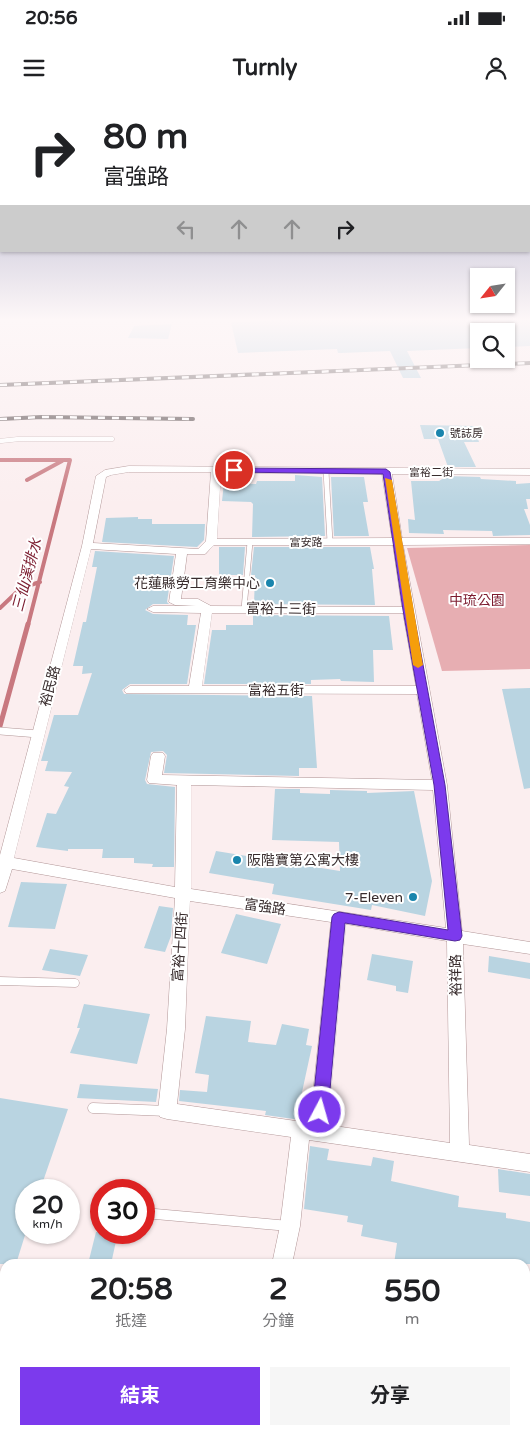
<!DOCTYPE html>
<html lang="zh-TW">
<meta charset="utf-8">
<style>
:root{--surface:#fff;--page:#f6f6f6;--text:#202124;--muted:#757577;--accent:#7c3aed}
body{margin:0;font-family:"Varela Round","Noto Sans TC",sans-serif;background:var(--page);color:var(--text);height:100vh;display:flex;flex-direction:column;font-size:19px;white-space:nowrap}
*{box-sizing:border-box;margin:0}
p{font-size:16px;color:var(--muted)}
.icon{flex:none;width:28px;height:28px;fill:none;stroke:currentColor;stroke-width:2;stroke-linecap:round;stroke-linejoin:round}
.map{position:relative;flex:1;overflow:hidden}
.drawer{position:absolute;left:0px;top:1159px;width:530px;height:176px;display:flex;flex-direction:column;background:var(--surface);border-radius:15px 15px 0 0;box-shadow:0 1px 4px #0004}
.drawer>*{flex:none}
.top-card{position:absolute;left:0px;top:0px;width:530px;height:152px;box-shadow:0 1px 4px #0004;background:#fff;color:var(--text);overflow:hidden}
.needle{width:32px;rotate:240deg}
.tools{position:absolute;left:470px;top:168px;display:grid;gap:10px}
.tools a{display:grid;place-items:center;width:45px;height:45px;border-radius:0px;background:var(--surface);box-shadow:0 1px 4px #0004;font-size:25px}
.speed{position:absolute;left:15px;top:1079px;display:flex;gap:10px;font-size:25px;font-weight:700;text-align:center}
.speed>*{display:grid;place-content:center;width:65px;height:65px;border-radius:50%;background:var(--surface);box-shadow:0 1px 4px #0004;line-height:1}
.speed small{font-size:12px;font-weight:400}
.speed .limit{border:8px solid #d22;background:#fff;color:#111}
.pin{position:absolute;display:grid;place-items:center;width:42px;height:42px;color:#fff;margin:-21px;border:2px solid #fff;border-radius:50%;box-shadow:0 1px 5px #0007}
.me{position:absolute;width:55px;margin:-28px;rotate:6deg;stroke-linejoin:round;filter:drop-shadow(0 0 4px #0008)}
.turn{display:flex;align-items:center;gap:18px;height:105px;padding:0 20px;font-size:22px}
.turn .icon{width:65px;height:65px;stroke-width:2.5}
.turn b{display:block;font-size:35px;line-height:42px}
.lanes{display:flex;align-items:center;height:48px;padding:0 20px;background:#0003;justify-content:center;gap:25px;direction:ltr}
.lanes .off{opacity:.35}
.eta{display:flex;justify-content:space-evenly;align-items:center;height:85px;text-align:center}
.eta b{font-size:30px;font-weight:700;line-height:35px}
.cta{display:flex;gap:10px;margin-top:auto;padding:10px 20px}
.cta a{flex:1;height:58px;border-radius:0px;background:var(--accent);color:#fff;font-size:20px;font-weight:700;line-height:58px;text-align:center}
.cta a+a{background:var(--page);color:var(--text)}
.status{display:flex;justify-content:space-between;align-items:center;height:35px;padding:0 25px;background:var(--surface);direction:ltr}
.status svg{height:14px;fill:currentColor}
header{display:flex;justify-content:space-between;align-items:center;height:65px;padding:0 20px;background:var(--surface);font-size:22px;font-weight:700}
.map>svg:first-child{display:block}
.green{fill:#e7aeb2}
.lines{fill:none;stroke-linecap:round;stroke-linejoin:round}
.stream-far1{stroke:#c8787f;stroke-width:4}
.stream{stroke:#c8787f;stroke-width:5}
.building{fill:#b9d4e1}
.lane-far4-casing{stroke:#b29697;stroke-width:5}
.lane-far3-casing{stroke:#b29697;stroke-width:6}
.lane-far2-casing{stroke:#b29697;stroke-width:8}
.lane-far1-casing{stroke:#b29697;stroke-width:9}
.lane-casing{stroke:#b29697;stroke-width:11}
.street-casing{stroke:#b29697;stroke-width:1}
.secondary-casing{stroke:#b29697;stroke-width:1}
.lane-far4{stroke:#fff;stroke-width:4.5}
.lane-far3{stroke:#fff;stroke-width:5}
.lane-far2{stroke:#fff;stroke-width:7}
.lane-far1{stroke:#fff;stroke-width:8}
.lane{stroke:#fff;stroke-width:10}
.street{fill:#fff;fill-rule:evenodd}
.secondary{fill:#fff;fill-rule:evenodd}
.rail-casing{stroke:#574b4c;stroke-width:4}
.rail{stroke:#fff;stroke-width:2.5;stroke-dasharray:7;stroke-linecap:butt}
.route{fill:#7c3aed;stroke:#51269a}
.slow{fill:#f59e0b}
.poi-dot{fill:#1985ad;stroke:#fff;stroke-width:2}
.labels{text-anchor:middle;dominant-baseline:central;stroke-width:4;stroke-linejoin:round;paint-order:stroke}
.far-poi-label{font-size:11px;fill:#382c2d;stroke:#fff;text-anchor:start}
.far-street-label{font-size:11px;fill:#382c2d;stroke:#fff}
.poi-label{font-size:14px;fill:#382c2d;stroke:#fff;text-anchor:end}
.park-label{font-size:14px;fill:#7d1c2f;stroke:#fff}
.street-label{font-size:14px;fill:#382c2d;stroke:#fff}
.water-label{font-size:15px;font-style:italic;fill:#7a1a2d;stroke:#fff}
</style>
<div class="status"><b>20:56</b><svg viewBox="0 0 49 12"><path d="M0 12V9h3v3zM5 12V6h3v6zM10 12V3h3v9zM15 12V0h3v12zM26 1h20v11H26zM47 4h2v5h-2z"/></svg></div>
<header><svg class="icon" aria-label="menu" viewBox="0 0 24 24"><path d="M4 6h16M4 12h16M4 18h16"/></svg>Turnly<svg class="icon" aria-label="person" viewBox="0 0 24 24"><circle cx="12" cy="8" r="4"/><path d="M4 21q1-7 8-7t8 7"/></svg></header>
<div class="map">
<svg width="530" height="1334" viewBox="0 0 530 1334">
<rect width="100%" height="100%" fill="#fbeeef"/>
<path class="green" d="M 530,445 L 530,569 L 442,571 L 407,448 Z"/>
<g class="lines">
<path class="stream-far1" d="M 0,360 L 70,360 L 28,525
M 27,380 L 62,361
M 0,508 L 21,488 L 40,482"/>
<path class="stream" d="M 0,626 L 28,524"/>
</g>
<path class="building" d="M 289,220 L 479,220 L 479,248 L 407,251 L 421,278 L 403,278 L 390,251 L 341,253 L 338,253 L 337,249 L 238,253 L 231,222 Z
M 506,220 L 530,220 L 530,246 L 506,247 Z
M 172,224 L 168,239 L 128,238 L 134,226 Z
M 420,325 L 474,326 L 479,342 L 464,342 L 476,367 L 448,367 L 438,339 L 424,339 Z
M 295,375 L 322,377 L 325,436 L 252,437 L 253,404 L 251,402 L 222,401 L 224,383 L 256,384 L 257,381 L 295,381 Z
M 447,376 L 480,377 L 481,379 L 516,381 L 516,384 L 530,383 L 530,399 L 526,399 L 528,409 L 524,409 L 530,425 L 530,435 L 493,436 L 492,431 L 443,430 L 444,434 L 409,433 L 408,419 L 415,420 L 411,381 L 439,381 Z
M 331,377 L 364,377 L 368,402 L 363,402 L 369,436 L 334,436 Z
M 138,417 L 138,419 L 152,419 L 152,424 L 205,424 L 204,440 L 197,447 L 102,442 L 106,418 Z
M 219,447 L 245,447 L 243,475 L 219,475 Z
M 254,447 L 370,447 L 374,469 L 372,469 L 375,505 L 254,504 L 255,475 L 251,475 Z
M 95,451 L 174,456 L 167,502 L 169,504 L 153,504 L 145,510 L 153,514 L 188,515 L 187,525 L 196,525 L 187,584 L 130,584 L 122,590 L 124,594 L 312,596 L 317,668 L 299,668 L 299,676 L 164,673 L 167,655 L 163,651 L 151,652 L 145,680 L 147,684 L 175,687 L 174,767 L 152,767 L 153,764 L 134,763 L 134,758 L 102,758 L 103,749 L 68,749 L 68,751 L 36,747 L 47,713 L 56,714 L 69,687 L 64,686 L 72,672 L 45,671 L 48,661 L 41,661 L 54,615 L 78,615 L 92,573 L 82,574 L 83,566 L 73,566 L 83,522 L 86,522 L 97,467 L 92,467 Z
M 253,515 L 389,516 L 393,550 L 373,550 L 374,582 L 341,581 L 340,579 L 311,580 L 311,584 L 204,584 L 212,530 L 226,530 L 226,525 L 253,525 Z
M 530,588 L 530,688 L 524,689 L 502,589 Z
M 275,689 L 300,689 L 300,693 L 330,694 L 330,690 L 367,691 L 367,693 L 414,691 L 432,781 L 425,816 L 372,805 L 371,810 L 272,794 L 274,784 L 209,773 L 216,751 L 340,771 L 339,742 L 272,740 Z
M 21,782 L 67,784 L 55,829 L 8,827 Z
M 159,806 L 173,808 L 171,836 L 165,852 L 144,848 Z
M 236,814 L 281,824 L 267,864 L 221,853 Z
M 50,849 L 88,855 L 80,876 L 42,870 Z
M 372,854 L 413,861 L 408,893 L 396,891 L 396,886 L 367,880 Z
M 489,856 L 530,863 L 530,879 L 488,872 Z
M 84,904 L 150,914 L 137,964 L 70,953 L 80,928 L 77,928 Z
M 206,916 L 251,921 L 248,942 L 276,945 L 282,924 L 309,929 L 306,945 L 312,946 L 299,1006 L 310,1008 L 308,1021 L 265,1015 L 266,1011 L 179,1001 L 180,990 L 207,992 L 209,975 L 195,973 Z
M 80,984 L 158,989 L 156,1002 L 77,998 Z
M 0,998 L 68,1009 L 40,1090 L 26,1090 L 26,1132 L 16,1164 L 0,1164 Z
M 310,1046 L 329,1049 L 327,1060 L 371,1066 L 373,1057 L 394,1061 L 391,1081 L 459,1096 L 458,1107 L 506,1113 L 506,1118 L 530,1122 L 530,1164 L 394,1164 L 397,1143 L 361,1136 L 363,1125 L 347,1122 L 348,1116 L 304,1109 Z
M 498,1069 L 530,1074 L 530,1096 L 499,1092 Z
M 96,1132 L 118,1132 L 111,1164 L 88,1164 Z"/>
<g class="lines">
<g class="lane-far4-casing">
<path id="lane-far4" d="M 0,341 L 19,339 L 112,339"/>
</g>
<g class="lane-far3-casing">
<path id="lane-far3" d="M 326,371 L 330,442
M 244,509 L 250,442"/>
</g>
<g class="lane-far2-casing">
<path id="lane-far2" d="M 0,631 L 38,634"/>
</g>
<g class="lane-far1-casing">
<path id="lane-far1" d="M 0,881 L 75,883"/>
</g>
<g class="lane-casing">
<path id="lane" d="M 93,1008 L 167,1011
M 144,1113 L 289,1126"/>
</g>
<g class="street-casing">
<path id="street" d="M 129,366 L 530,369 L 530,375 L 392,374 L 402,438 L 530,438 L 530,444 L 403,445 L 447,685 L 462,831 L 530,842 L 530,854 L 463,844 L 469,1045 L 530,1054 L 530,1072 L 309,1040 L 300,1126 L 292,1164 L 272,1164 L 280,1126 L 291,1037 L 167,1019 L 160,1017 L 158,1011 L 167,929 L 175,798 L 12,769 L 5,791 L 0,793 L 0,755 L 82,446 L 96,376 L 105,370 ZM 129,372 L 211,372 L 206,441 L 198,449 L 93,443 L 106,377 L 111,375 ZM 221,373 L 382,374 L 392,438 L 217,439 ZM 214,445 L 393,445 L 402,507 L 211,506 L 198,499 L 181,499 L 187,454 L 205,454 ZM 91,449 L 176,454 L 169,502 L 175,505 L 196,506 L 153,506 L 147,509 L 153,512 L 201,513 L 189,586 L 130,586 L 124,590 L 126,593 L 417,594 L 432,680 L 162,675 L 165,656 L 163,653 L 153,653 L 151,656 L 147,680 L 149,683 L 177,685 L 175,787 L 14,758 ZM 212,513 L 403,513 L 416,586 L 202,586 ZM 191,685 L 433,690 L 446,828 L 191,789 ZM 190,801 L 331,822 L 310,1023 L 177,1004 L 185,929 ZM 346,824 L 447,841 L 450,1043 L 328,1025 Z"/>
</g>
<g class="secondary-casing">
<path id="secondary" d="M 0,1209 L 5,1210 L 5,1240 L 0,1239 Z
M 0,1250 L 5,1251 L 5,1281 L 0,1280 Z
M 525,1300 L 530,1300 L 530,1332 L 521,1330 L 525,1330 Z
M 349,1330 L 398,1330 L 400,1334 L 351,1334 Z"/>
</g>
<use href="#lane-far4" class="lane-far4"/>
<use href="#lane-far3" class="lane-far3"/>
<use href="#lane-far2" class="lane-far2"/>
<use href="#lane-far1" class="lane-far1"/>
<use href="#lane" class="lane"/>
<use href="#street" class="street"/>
<use href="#secondary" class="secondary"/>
<g class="rail-casing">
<path id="rail" d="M 0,285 L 530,263
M 0,319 L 42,317 L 193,319"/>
</g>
<use href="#rail" class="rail"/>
</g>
<linearGradient id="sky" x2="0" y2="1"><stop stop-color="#9b9cbe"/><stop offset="0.54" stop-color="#fdf7f8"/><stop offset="1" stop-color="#fdf7f8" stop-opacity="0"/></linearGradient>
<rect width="530" height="407" fill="url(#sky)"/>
<path class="route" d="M 234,368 L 386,369 L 390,372 L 413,510 L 445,685 L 462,836 L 460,840 L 455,841 L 345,823 L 328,1012 L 325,1017 L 320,1019 L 314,1017 L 312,1012 L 332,817 L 334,814 L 339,812 L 448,830 L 434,685 L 403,510 L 383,374 L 231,372 L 231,369 Z"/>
<path class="slow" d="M 385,378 L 392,380 L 423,565 L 418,568 L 413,565 Z"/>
<g class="poi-dot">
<circle cx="440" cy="333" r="5"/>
<circle cx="270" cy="483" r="5"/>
<circle cx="237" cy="760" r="5"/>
<circle cx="413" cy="797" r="5"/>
</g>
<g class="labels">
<g class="far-poi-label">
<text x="450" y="333">號誌房</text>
</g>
<g class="far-street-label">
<text x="431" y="372">富裕二街</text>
<text x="306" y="442">富安路</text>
</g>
<g class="poi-label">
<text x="260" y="483">花蓮縣勞工育樂中心</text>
<text x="247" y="760" text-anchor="start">阪階寶第公寓大樓</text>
<text x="403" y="797">7-Eleven</text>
</g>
<g class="park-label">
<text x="477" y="500">中琉公園</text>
</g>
<g class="street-label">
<text transform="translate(281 509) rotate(1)">富裕十三街</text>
<text transform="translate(50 586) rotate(-75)">裕民路</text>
<text x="276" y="590">富裕五街</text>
<text transform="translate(265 807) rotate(8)">富強路</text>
<text transform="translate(180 847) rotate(-86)">富裕十四街</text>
<text transform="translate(456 875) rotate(-91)">裕祥路</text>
</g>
<g class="water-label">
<text transform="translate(27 475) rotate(-75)">三仙溪排水</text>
</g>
</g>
</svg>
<div class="tools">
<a><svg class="needle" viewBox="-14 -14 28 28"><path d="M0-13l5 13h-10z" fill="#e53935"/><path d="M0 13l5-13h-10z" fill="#757577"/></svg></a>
<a><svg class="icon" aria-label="search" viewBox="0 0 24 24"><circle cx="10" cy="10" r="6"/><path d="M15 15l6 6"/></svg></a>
</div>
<div class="speed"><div>20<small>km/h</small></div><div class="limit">30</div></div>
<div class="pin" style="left:234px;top:370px;background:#d93025"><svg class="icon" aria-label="arrive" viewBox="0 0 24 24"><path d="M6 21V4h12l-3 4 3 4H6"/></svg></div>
<svg class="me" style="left:320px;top:1012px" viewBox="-20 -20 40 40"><circle r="17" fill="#7c3aed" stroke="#fff" stroke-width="3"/><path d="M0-11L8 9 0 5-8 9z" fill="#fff"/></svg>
<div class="top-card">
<div class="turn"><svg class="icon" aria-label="right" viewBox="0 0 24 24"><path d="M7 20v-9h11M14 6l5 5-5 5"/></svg><div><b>80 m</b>富強路</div></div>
<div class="lanes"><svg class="icon off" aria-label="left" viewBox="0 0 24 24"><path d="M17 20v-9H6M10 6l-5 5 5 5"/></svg><svg class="icon off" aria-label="ahead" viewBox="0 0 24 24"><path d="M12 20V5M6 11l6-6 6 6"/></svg><svg class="icon off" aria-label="ahead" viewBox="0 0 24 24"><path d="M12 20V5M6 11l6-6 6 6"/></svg><svg class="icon" aria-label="right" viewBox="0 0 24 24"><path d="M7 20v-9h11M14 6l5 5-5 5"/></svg></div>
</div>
<section class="drawer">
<div class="eta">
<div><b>20:58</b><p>抵達</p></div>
<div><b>2</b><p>分鐘</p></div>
<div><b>550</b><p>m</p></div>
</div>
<div class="cta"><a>結束</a><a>分享</a></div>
</section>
</div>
